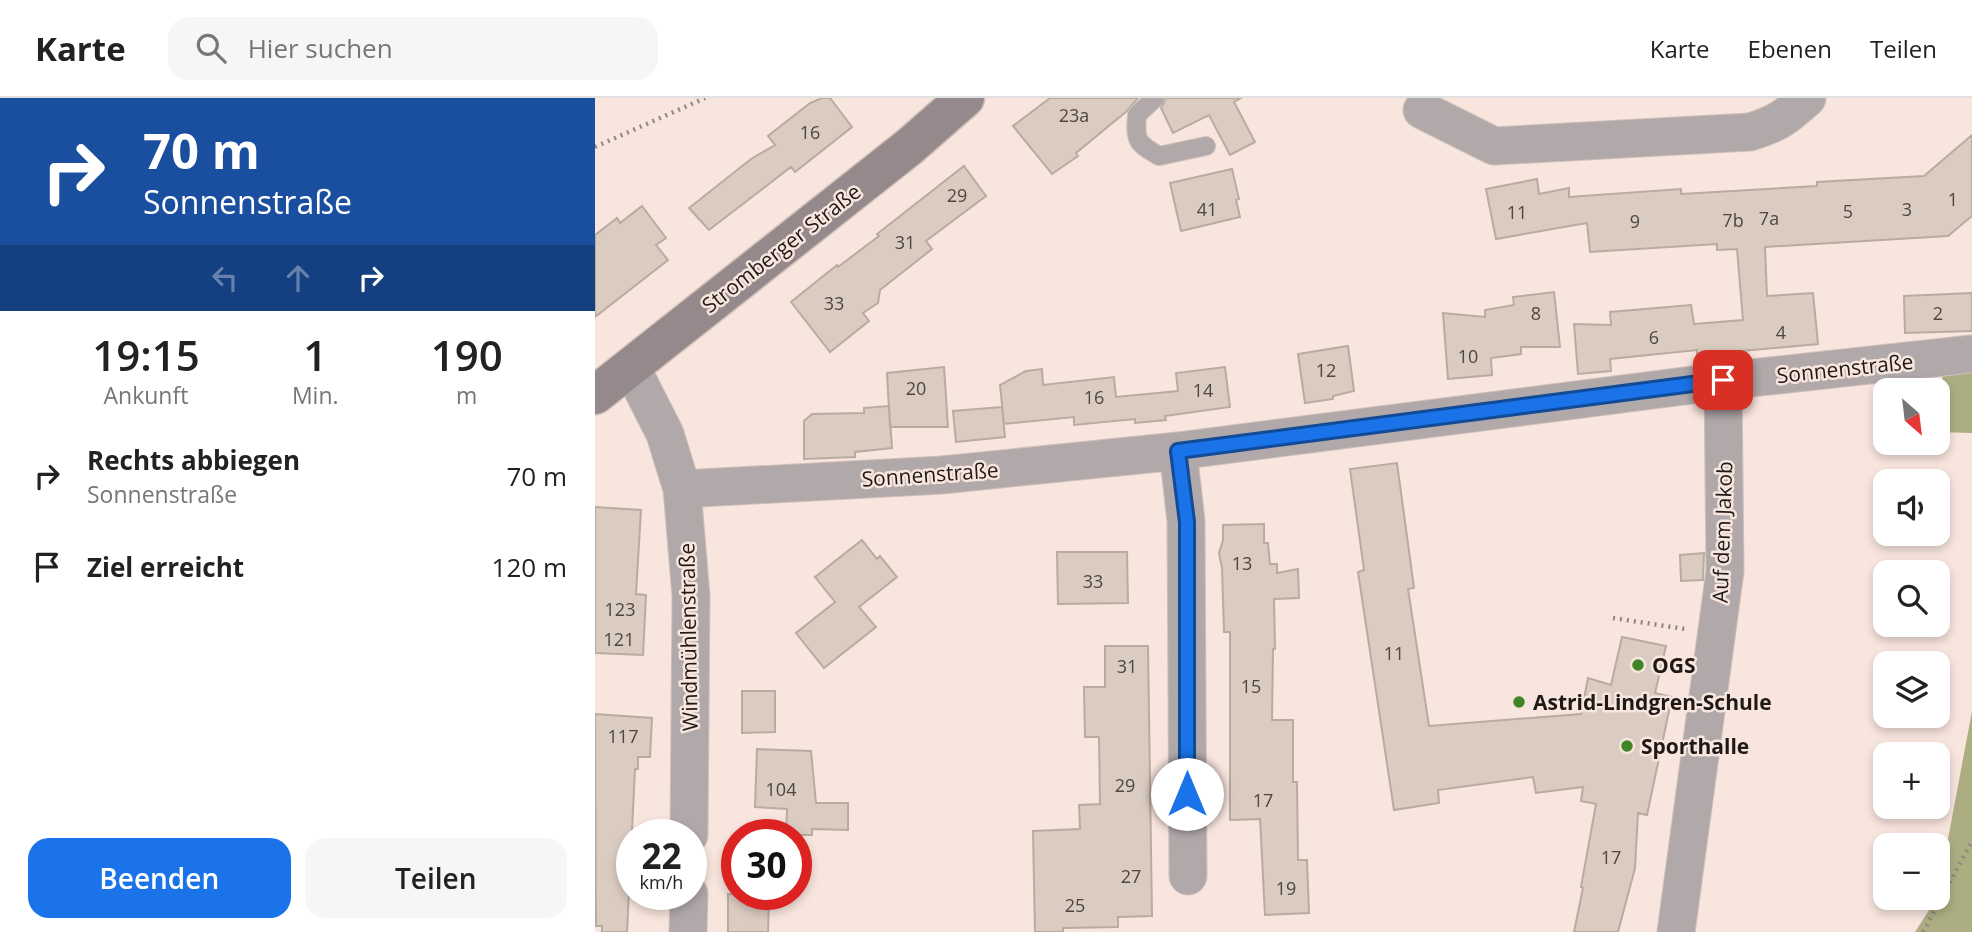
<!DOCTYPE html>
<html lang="de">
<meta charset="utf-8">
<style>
:root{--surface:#fff;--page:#f6f6f6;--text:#222;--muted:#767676;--line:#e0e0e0;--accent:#1a73e8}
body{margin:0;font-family:"Open Sans",sans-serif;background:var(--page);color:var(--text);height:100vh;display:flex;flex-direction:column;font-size:26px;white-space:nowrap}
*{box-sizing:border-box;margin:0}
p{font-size:23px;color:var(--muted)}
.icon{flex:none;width:38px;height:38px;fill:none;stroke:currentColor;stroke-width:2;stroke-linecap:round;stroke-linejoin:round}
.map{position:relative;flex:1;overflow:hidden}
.details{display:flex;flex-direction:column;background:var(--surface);width:595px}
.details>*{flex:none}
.guide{background:#1a4fa0;color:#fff;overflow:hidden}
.needle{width:46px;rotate:152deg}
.fabs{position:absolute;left:1278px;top:280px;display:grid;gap:14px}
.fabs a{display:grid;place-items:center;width:77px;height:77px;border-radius:14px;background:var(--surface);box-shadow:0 4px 10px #0003;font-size:35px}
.speed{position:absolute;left:21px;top:721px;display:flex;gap:14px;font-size:35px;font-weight:700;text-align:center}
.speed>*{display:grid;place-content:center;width:91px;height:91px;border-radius:50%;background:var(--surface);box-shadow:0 4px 10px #0003;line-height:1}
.speed small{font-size:18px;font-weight:400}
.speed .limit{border:10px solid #d22;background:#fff;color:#111}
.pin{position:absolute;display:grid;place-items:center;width:60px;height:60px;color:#fff;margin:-30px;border-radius:14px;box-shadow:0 4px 10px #0006}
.me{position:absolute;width:77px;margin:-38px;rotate:0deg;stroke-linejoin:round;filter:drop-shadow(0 0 5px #0008)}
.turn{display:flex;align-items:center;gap:24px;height:147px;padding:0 28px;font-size:32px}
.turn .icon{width:91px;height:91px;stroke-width:2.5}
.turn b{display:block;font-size:49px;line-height:60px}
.lanes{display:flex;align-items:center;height:66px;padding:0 28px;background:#0003;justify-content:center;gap:35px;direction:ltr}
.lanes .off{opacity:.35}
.eta{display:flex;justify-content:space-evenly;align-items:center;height:119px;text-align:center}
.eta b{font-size:42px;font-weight:600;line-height:49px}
.button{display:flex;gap:14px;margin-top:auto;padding:14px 28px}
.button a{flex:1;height:80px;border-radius:21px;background:var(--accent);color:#fff;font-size:28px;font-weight:600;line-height:80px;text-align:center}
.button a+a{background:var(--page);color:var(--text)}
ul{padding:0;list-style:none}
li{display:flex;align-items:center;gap:21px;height:91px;padding:0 28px}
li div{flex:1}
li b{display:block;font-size:26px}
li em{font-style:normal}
header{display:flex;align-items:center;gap:42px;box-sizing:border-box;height:98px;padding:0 35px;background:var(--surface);border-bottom:2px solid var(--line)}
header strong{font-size:33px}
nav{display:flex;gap:38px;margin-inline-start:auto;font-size:24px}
.search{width:490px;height:63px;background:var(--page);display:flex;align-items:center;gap:18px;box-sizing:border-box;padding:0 24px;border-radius:21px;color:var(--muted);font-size:26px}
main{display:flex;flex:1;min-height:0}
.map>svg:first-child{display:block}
.forest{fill:#acae82}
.building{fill:#dbccc1;stroke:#b8aba0;stroke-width:2}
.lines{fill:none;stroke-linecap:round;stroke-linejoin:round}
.service-casing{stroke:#d1c0ba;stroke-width:20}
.minor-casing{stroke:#d1c0ba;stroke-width:39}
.secondary-casing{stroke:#d1c0ba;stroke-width:41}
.path{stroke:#928580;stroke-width:4.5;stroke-dasharray:2 5;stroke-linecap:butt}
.service{stroke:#b1a8aa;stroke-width:18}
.minor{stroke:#b1a8aa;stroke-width:37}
.secondary{stroke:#95898c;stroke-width:38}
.route-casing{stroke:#114b97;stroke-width:18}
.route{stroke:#1a73e8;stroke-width:12}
.poi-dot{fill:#408428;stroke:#f8e5de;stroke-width:2.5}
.labels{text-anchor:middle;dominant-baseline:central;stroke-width:5;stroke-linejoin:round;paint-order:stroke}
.number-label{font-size:18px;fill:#4e4641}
.street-label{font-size:21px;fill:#1f1916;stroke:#f8e5de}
.poi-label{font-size:21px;font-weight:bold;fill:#1f1916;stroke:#f8e5de;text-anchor:start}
</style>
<header>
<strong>Karte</strong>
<div class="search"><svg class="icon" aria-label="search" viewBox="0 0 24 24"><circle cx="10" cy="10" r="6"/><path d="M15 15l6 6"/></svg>Hier suchen</div>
<nav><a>Karte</a><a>Ebenen</a><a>Teilen</a></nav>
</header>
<main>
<section class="details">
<div class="guide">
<div class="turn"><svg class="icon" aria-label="right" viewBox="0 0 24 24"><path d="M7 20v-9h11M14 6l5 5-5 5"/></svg><div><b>70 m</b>Sonnenstraße</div></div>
<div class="lanes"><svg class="icon off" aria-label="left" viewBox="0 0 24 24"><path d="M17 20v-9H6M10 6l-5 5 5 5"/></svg><svg class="icon off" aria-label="ahead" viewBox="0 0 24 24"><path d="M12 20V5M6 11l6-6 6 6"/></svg><svg class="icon" aria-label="right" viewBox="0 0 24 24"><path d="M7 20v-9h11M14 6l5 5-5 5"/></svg></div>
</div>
<div class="eta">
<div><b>19:15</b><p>Ankunft</p></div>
<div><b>1</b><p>Min.</p></div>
<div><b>190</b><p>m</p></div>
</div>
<ul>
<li><svg class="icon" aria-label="right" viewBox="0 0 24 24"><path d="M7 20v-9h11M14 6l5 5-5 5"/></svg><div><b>Rechts abbiegen</b><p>Sonnenstraße</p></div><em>70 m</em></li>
<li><svg class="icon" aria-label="arrive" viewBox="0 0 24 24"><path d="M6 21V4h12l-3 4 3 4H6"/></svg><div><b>Ziel erreicht</b></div><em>120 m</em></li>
</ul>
<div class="button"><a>Beenden</a><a>Teilen</a></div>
</section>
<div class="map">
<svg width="1377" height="834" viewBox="0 0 1377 834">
<rect width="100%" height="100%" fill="#f8e5de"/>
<path class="forest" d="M 1377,254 L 1377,335 L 1342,334 L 1342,317 L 1349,269 Z
M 1377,613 L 1377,834 L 1320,834 L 1342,800 Z"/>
<path class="building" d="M 227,0 L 235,0 L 257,29 L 200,74 L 196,69 L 114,132 L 94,110 L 156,61 L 180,47 L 173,38 L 215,5 Z
M 455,0 L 543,0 L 532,13 L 481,55 L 483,58 L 457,76 L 418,28 Z
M 571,0 L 646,0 L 639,4 L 660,44 L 635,57 L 614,17 L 578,35 L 566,10 Z
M 1377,37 L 1377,118 L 1353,138 L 1170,149 L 1172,198 L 1218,195 L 1223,246 L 1102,257 L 1102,252 L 1015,261 L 1016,273 L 983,276 L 979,226 L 1016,227 L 1015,214 L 1096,207 L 1099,226 L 1148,222 L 1142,151 L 1122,152 L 1122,146 L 995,154 L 992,125 L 901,141 L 891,91 L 942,81 L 944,96 L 974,90 L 974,99 L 1086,91 L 1086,96 L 1222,88 L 1222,84 L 1329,78 Z
M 369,68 L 391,98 L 331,143 L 337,151 L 285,192 L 283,205 L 268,215 L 274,223 L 235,254 L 196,204 L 242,167 L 243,169 L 284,138 L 282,136 Z
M 637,71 L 644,101 L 641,102 L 645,119 L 586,133 L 575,85 Z
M 47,108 L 71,140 L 61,147 L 73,162 L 0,219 L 0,137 L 22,120 L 25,125 Z
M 959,194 L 965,249 L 926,249 L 926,256 L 896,260 L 897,277 L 853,281 L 848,215 L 890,219 L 890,212 L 919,207 L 918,199 Z
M 1377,195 L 1377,233 L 1310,235 L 1309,198 Z
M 753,248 L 759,293 L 738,298 L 738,301 L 710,305 L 703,256 Z
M 349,269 L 353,329 L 295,329 L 292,275 Z
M 630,269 L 635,309 L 570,318 L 571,322 L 540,325 L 540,321 L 479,327 L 479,319 L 409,326 L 405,287 L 431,273 L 447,271 L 448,287 L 519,279 L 521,299 L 583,293 L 581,275 Z
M 294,308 L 297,350 L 260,354 L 260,359 L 209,361 L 209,323 L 217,316 L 269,315 L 269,310 Z
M 407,309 L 410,339 L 361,344 L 358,313 Z
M 802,365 L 819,490 L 813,491 L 834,628 L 986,616 L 993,580 L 1016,587 L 1027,539 L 1071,548 L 1060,595 L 1077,599 L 1052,717 L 1043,715 L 1040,770 L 1023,834 L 979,834 L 988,790 L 986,789 L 1001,706 L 986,703 L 988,689 L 941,695 L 938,679 L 843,692 L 844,705 L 799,712 L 763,474 L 769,472 L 755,371 Z
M 0,409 L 46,412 L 41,496 L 51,497 L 48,557 L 0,555 Z
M 669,426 L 669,445 L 673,445 L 675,466 L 682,466 L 682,475 L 703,471 L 704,500 L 679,501 L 680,551 L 678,551 L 677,622 L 698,622 L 698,684 L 702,684 L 703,762 L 712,762 L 714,815 L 670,817 L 665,721 L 635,722 L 635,534 L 629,534 L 627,470 L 624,455 L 628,442 L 628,427 Z
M 267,442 L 282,461 L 285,458 L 302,479 L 264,509 L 281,529 L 229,570 L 201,535 L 240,504 L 220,479 Z
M 462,454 L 532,454 L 533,505 L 463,506 Z
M 1109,455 L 1108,482 L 1086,483 L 1085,457 Z
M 510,548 L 553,548 L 557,818 L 523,819 L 523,829 L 468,830 L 468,834 L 440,834 L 438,733 L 485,731 L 484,707 L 505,706 L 504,639 L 490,639 L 489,589 L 510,589 Z
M 147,593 L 180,593 L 180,634 L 147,635 Z
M 0,616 L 57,620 L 55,659 L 43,659 L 43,671 L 40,671 L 32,834 L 7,834 L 7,828 L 1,828 Z
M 162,651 L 216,653 L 221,705 L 253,705 L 253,732 L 217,731 L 217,737 L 191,737 L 192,711 L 160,709 Z
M 133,796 L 174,796 L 173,834 L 133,834 Z"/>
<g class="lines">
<g class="service-casing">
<path id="service" d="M 560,0 L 542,17 C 540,42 541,45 564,58 L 611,48"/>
</g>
<g class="minor-casing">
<path id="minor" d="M 827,12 L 899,48 L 1155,34 C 1182,26 1191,19 1212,0
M 36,269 L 70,336 L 87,391 L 96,498 L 94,737
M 583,353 L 591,423 L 593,778
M 87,391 L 347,377 L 583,353 L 1128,283 L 1377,256
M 93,834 L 94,796
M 1081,834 L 1130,473 L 1128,283"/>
</g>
<g class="secondary-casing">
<path id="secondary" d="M 0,297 L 314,49 L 370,0"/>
</g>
<path class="path" d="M 0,49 L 110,0
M 1018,520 L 1090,531
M 1328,834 L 1377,743"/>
<use href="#service" class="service"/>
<use href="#minor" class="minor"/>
<use href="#secondary" class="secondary"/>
</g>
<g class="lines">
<g class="route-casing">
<path id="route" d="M 592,696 L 592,424 L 583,353 L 1128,282"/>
</g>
<use href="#route" class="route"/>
</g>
<g class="poi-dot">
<circle cx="1043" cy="567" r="7"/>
<circle cx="924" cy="604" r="7"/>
<circle cx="1032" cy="648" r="7"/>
</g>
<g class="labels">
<g class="number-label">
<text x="479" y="17">23a</text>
<text x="215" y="34">16</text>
<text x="362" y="97">29</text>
<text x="1358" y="101">1</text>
<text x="612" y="111">41</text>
<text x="1312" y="111">3</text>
<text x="1253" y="113">5</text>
<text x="922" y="114">11</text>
<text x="1174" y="120">7a</text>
<text x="1138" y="122">7b</text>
<text x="1040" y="123">9</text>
<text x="310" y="144">31</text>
<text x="239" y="205">33</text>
<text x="941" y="215">8</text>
<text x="1343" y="215">2</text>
<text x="1186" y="234">4</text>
<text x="1059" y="239">6</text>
<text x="873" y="258">10</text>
<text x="731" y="272">12</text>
<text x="321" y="290">20</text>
<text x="608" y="292">14</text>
<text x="499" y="299">16</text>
<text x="647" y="465">13</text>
<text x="498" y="483">33</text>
<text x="25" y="511">123</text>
<text x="24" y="541">121</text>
<text x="799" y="555">11</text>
<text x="532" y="568">31</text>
<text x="656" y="588">15</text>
<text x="28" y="638">117</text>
<text x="530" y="687">29</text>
<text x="186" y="691">104</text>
<text x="668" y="702">17</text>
<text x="1016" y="759">17</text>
<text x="536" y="778">27</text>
<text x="691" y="790">19</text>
<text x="480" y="807">25</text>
</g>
<g class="street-label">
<text transform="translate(186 150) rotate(-38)">Stromberger Straße</text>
<text transform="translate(1250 270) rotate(-6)">Sonnenstraße</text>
<text transform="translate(335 376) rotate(-4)">Sonnenstraße</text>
<text transform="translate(1127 434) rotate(-88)">Auf dem Jakob</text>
<text transform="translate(93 539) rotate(-91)">Windmühlenstraße</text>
</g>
<g class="poi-label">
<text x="1057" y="567">OGS</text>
<text x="938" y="604">Astrid-Lindgren-Schule</text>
<text x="1046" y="648">Sporthalle</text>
</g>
</g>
</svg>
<div class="fabs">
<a><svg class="needle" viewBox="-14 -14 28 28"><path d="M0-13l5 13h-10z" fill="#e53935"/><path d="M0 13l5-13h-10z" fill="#767676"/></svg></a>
<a><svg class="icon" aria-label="sound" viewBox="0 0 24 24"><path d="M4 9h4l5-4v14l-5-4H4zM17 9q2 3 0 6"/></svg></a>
<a><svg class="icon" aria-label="search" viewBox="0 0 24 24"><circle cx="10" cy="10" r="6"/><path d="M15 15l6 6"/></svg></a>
<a><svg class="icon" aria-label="layers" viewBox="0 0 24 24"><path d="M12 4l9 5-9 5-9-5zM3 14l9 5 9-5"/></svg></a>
<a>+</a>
<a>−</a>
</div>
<div class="speed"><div>22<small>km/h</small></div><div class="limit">30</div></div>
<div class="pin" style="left:1128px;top:282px;background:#d93025"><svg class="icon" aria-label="arrive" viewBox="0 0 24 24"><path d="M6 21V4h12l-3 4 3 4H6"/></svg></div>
<svg class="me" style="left:592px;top:696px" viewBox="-20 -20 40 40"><circle r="19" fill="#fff"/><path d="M0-13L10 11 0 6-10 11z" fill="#1a73e8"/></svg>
</div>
</main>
